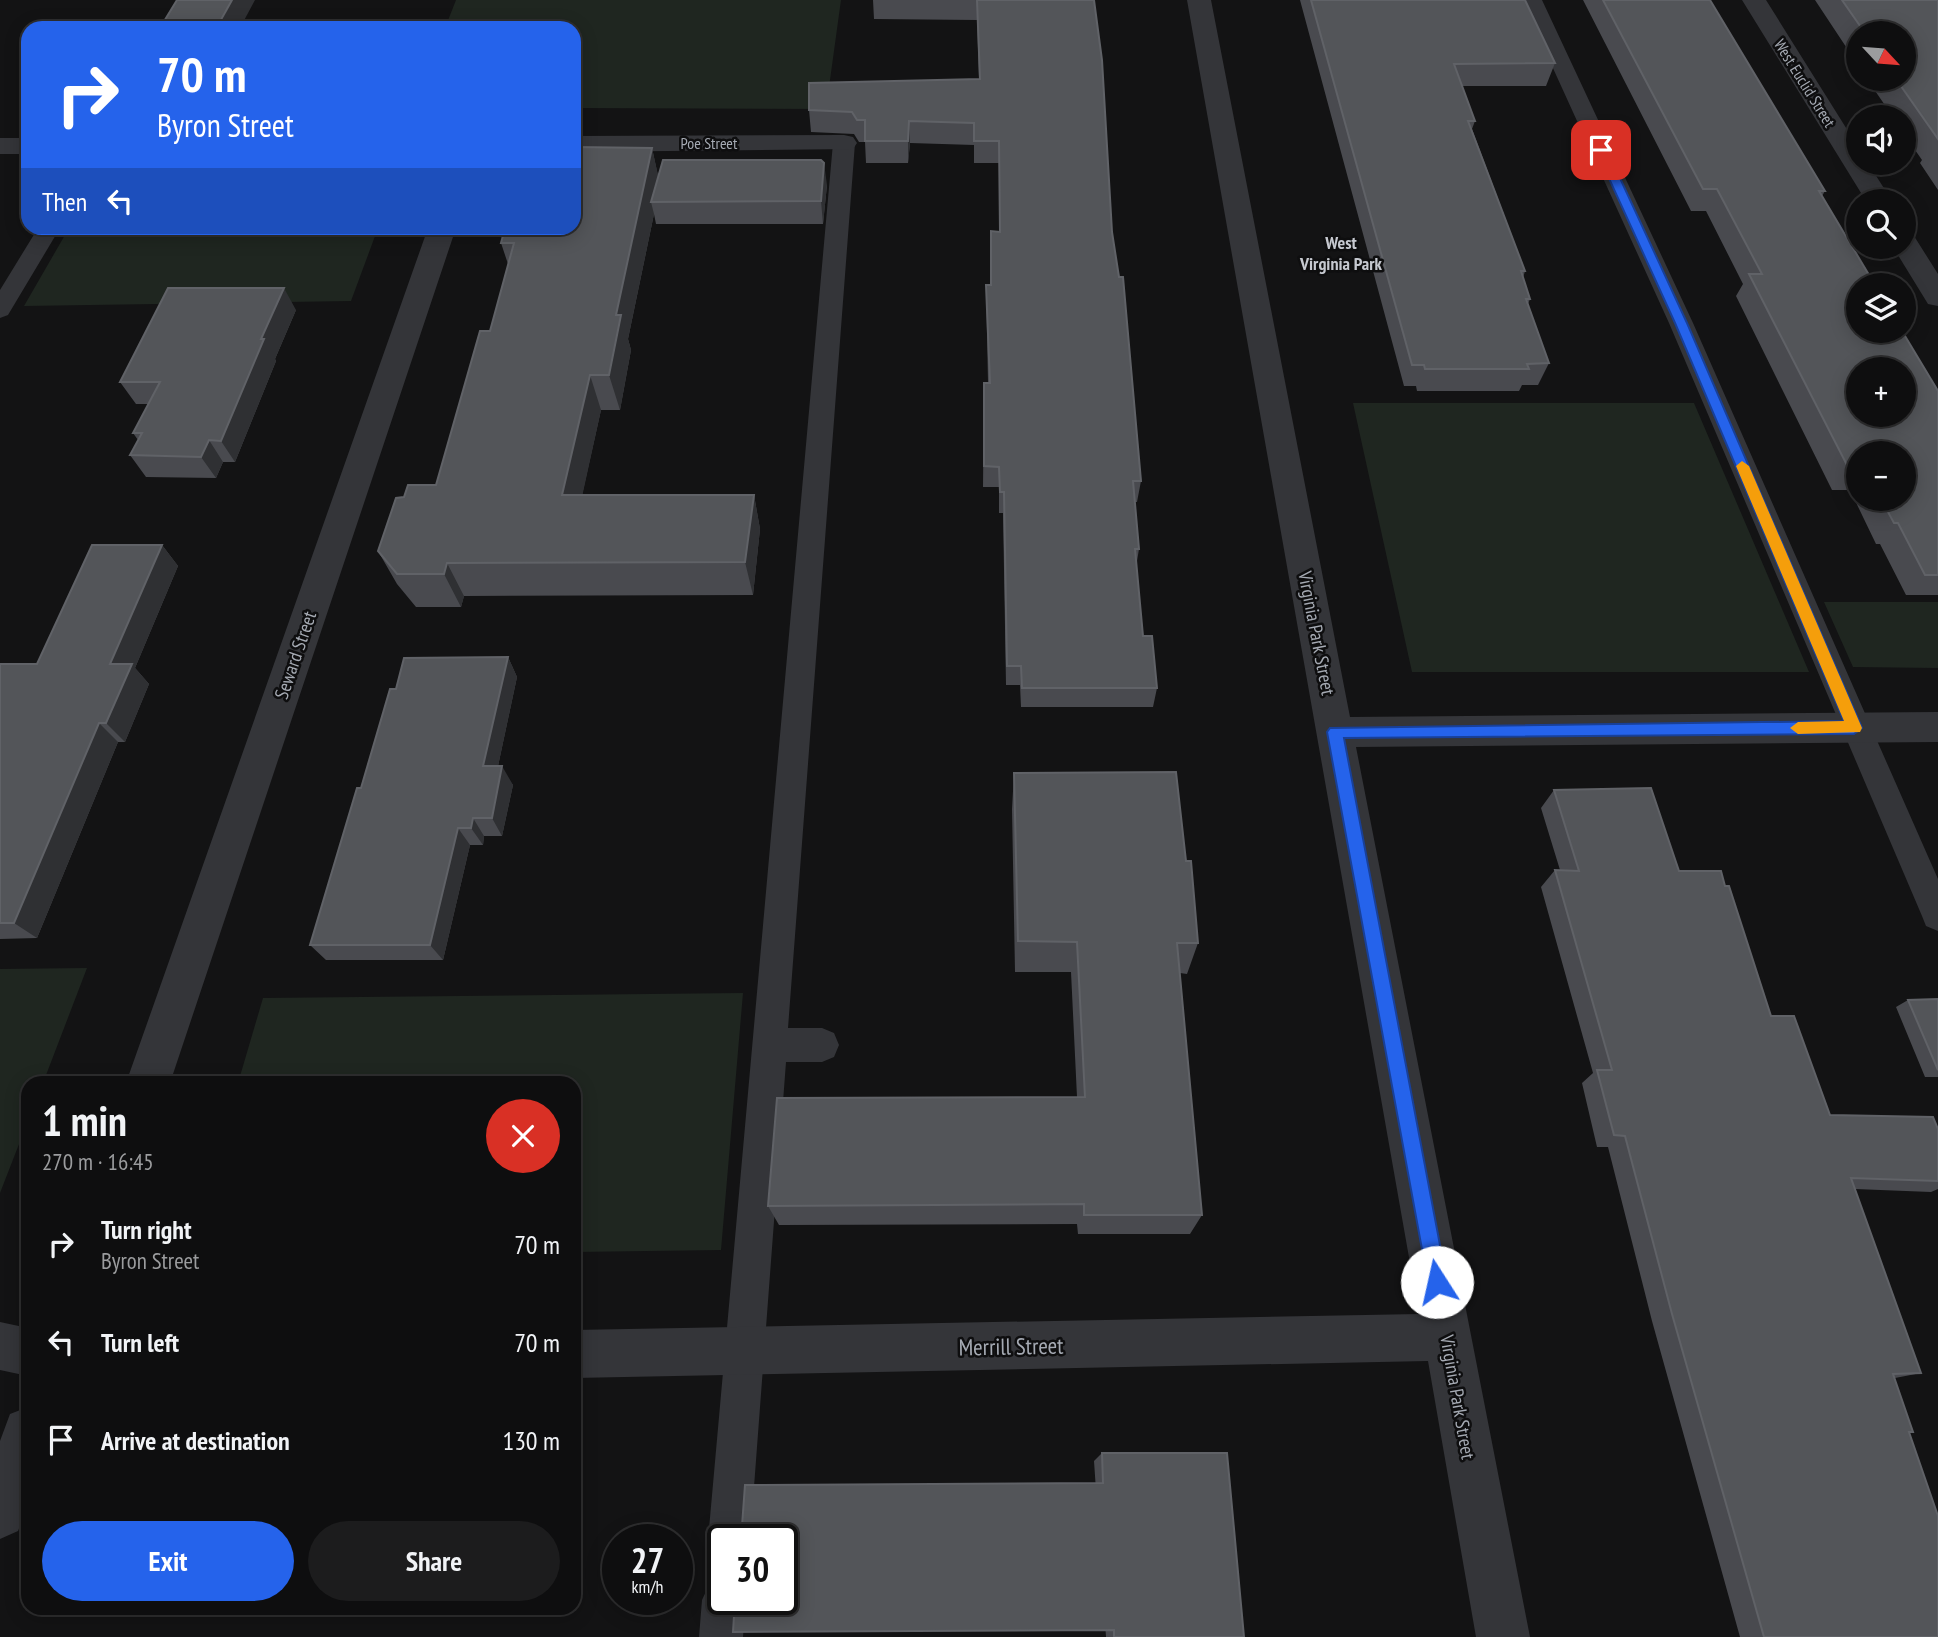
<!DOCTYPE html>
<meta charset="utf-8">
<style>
:root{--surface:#0e0e0f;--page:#1c1c1d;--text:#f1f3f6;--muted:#9b9c9e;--line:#2e2e2f;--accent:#2563eb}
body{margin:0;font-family:"PT Sans Narrow",sans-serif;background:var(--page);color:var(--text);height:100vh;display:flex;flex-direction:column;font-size:26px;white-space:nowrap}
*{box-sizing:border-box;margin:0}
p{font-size:23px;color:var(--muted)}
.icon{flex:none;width:38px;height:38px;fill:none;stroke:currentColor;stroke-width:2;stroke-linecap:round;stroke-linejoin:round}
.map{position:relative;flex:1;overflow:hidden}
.side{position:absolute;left:21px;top:1076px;width:560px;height:539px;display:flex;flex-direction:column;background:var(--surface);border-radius:21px;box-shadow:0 4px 18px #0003,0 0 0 2px var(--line)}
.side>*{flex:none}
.banner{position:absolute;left:21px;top:21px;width:560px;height:214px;border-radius:21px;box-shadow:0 4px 18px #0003,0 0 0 2px var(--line);background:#2563eb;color:#fff;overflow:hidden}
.needle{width:46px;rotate:116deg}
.tools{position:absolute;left:1846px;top:21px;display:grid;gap:14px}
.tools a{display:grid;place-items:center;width:70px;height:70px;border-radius:50%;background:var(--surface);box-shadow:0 4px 18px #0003,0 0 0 2px var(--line);font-size:35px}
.speed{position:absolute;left:602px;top:1524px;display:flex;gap:14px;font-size:35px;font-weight:700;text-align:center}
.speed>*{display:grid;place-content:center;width:91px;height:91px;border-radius:50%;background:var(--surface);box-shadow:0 4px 18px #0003,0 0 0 2px var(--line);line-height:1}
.speed small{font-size:18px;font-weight:400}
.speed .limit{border:4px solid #111;border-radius:10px;background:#fff;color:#111}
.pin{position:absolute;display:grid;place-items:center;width:60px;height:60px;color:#fff;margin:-30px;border-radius:14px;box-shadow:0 4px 10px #0006}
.me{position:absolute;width:77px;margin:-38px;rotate:350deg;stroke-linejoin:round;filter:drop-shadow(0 0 5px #0008)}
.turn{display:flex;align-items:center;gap:24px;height:147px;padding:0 21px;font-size:32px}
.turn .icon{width:91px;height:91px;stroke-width:2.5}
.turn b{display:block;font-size:49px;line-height:60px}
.then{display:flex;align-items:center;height:66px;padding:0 21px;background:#0003;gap:14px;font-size:26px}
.round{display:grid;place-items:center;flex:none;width:74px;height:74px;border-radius:37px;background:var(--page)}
.summary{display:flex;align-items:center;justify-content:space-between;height:119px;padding:0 21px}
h1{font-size:42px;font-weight:700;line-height:52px}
.action{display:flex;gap:14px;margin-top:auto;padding:14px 21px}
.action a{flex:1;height:80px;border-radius:42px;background:var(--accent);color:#fff;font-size:28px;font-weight:700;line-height:80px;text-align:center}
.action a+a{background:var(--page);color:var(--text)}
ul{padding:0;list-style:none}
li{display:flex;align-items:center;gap:21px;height:98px;padding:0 21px}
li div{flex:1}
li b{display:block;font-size:26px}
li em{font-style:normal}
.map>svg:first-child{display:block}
.green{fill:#1f2620}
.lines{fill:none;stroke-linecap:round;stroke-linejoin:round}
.service{fill:#343539;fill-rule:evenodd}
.minor{fill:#343539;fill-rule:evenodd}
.wall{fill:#494a4f;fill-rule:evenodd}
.shaded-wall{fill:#2f3033}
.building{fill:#535559;stroke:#606267;stroke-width:2;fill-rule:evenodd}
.route{fill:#2563eb;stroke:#184099;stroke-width:2}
.slow{fill:#f59e0b}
.labels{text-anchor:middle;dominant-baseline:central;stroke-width:5;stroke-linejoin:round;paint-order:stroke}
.far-street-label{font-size:16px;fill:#a5aab3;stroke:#0e0e0f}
.far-neighbourhood-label{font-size:18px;font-weight:bold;fill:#c6c9d0;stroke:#0e0e0f}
.street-label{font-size:19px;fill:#a5aab3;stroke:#0e0e0f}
.near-street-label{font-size:23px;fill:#a5aab3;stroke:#0e0e0f}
</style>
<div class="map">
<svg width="1938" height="1637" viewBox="0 0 1938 1637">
<rect width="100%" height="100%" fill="#131314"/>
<path class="green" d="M 456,0 L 841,0 L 826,109 L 574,108 L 574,28 L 445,28 Z
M 69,228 L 378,228 L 351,301 L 24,306 Z
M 1353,403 L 1694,403 L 1809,672 L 1412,672 Z
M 1824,602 L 1938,602 L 1938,668 L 1853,667 Z
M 87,968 L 43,1083 L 28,1083 L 28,1121 L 0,1193 L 0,969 Z
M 743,993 L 721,1250 L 574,1252 L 574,1083 L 238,1083 L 263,998 Z"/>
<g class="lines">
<path class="service" d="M 1522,0 L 1542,0 L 1693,323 L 1938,879 L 1938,931 L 1926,926 L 1922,916 L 1669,323 Z
M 844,137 L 855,143 L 788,1028 L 822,1028 L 834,1033 L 839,1045 L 834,1057 L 822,1062 L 786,1062 L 750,1540 L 723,1540 L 723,1559 L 714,1555 L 708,1540 L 833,143 Z
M 38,228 L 60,228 L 8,315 L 0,318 L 0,290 Z
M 723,1579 L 723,1600 L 746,1600 L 743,1637 L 699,1637 L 702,1600 L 709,1585 Z"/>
<path class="minor" d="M 1187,0 L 1211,0 L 1350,717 L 1938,712 L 1938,742 L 1356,747 L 1530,1637 L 1476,1637 L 1428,1361 L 574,1378 L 574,1330 L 1419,1314 Z
M 1742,0 L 1766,0 L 1858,147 L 1858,163 L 1868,163 L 1892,201 L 1866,201 Z
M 844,135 L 853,137 L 857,143 L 853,149 L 574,152 L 574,136 Z
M 0,138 L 28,138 L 28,154 L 0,154 Z
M 428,228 L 456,228 L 170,1083 L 126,1083 Z
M 1904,233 L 1914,236 L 1938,274 L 1938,306 L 1928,304 L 1893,247 L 1904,247 Z
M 0,1322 L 28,1328 L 28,1376 L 0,1370 Z
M 28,1407 L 28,1506 L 18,1531 L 0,1539 L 0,1441 L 10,1414 Z"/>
</g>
<path class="wall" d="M 873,0 L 1094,0 L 1112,232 L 1141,481 L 1137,502 L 1135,502 L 1139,549 L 1136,567 L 1143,636 L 1157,688 L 1153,707 L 1021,707 L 1020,685 L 1006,685 L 1003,513 L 999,513 L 999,487 L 983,487 L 984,383 L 988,383 L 986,285 L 991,285 L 991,231 L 999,232 L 999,163 L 974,163 L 974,145 L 910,143 L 908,163 L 866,163 L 865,142 L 859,142 L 854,134 L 811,132 L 809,110 L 979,79 L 977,20 L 874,19 Z
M 1300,0 L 1525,0 L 1555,63 L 1546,86 L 1462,86 L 1475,121 L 1472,129 L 1525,271 L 1523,278 L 1530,299 L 1528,304 L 1549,363 L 1538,385 L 1522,385 L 1519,391 L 1417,391 L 1416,386 L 1404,386 Z
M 1583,0 L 1710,0 L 1825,191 L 1822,196 L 1938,391 L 1938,595 L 1906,595 L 1880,544 L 1876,544 L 1850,490 L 1832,490 L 1736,296 L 1743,284 L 1706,211 L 1691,211 ZM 1858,453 L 1904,499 L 1858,499 Z
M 1815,0 L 1938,0 L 1938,190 L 1920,163 L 1922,160 L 1904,134 L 1904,117 L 1893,117 L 1867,79 L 1904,79 L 1904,33 L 1858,33 L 1858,65 Z
M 652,148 L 658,176 L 827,185 L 823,224 L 656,224 L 654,214 L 628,339 L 631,350 L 620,410 L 601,410 L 582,495 L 754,495 L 760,529 L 753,595 L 464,596 L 461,607 L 416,607 L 397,584 L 378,551 L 404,497 L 436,485 L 490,331 L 508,264 L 501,243 Z
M 296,310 L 275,359 L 276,361 L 235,462 L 223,462 L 216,478 L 146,477 L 130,455 L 138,440 L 133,433 L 148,404 L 136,404 L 120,382 Z
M 162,545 L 178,566 L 135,668 L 149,684 L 125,742 L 118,742 L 37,938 L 0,939 L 0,664 L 37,664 Z
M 508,657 L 517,677 L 498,766 L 513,785 L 502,836 L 484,836 L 483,845 L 470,845 L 443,960 L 326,960 L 310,945 L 361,788 L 396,689 Z
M 1014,773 L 1186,861 L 1198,943 L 1187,974 L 1180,973 L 1202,1215 L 1190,1234 L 1078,1234 L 1077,1224 L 779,1225 L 768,1206 L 1077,1097 L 1071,972 L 1015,972 L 1012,809 Z
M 1554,790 L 1679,871 L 1771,1016 L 1830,1115 L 1938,1129 L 1938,1189 L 1931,1192 L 1855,1189 L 1921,1373 L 1895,1378 L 1909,1432 L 1938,1637 L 1740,1637 L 1652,1321 L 1608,1147 L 1597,1147 L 1582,1083 L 1593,1073 L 1541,887 L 1555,870 L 1560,870 L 1541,808 Z
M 1938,999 L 1938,1077 L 1925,1077 L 1896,1007 L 1908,1000 Z
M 1102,1453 L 1244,1637 L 1106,1637 L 1094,1461 Z"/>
<path class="shaded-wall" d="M 232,0 L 255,0 L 240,28 L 218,28 Z
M 909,121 L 910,143 L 908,163 L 908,141 Z
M 652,148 L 660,184 L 651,202 L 654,214 L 628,339 L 631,350 L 620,410 L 609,375 L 616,315 Z
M 824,163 L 827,185 L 823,224 L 821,201 Z
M 284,288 L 296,310 L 275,359 L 276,361 L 235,462 L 221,441 L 261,339 Z
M 590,375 L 601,410 L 575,529 L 562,495 Z
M 209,440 L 223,462 L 216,478 L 201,457 Z
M 754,495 L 760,529 L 753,595 L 745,562 Z
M 162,545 L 178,566 L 135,668 L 149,684 L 125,742 L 106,723 L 110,664 Z
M 447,563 L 464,596 L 461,607 L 444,574 Z
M 508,657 L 517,677 L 494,785 L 483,766 Z
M 99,723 L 118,742 L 37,938 L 14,923 Z
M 502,766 L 513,785 L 502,836 L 492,818 Z
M 473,818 L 484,836 L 483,845 L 471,828 Z
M 458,828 L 470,845 L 443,960 L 430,945 Z"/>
<path class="building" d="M 177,0 L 232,0 L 217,27 L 160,28 Z
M 977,0 L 1094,0 L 1102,60 L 1112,232 L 1119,277 L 1123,277 L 1141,481 L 1133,481 L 1139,549 L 1135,549 L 1143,636 L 1152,636 L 1157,688 L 1022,688 L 1021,666 L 1007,666 L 1004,492 L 1000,492 L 999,467 L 984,466 L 984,383 L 990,383 L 986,285 L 991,285 L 991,231 L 1000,232 L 999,141 L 974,141 L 974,123 L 909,121 L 908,141 L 865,141 L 865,120 L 857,120 L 852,112 L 809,110 L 809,83 L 980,79 Z
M 1311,0 L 1525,0 L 1555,63 L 1454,64 L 1475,121 L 1468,121 L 1525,271 L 1521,271 L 1530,299 L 1526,299 L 1549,363 L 1527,364 L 1529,369 L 1425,369 L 1424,365 L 1412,365 Z
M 1603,0 L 1710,0 L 1825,191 L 1819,191 L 1875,285 L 1858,285 L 1858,331 L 1902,331 L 1938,391 L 1938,575 L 1925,575 L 1898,523 L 1894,523 L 1881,499 L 1904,499 L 1904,453 L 1858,453 L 1858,469 L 1849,469 L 1749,274 L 1762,274 L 1717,189 L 1703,189 ZM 1858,369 L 1904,369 L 1904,415 L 1858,415 Z
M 1842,0 L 1938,0 L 1938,139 L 1896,79 L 1904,79 L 1904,33 L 1865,33 Z
M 574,147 L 652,148 L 616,315 L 621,315 L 609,375 L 590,375 L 562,495 L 754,495 L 745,562 L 447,563 L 444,574 L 397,574 L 378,551 L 396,498 L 404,497 L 408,485 L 436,485 L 480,331 L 490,331 L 514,243 L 501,243 L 505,228 L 574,228 Z
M 663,160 L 821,160 L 824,163 L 821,201 L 651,202 Z
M 168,288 L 284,288 L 261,339 L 264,339 L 221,441 L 209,440 L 201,457 L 130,455 L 142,433 L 133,433 L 160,382 L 120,382 Z
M 92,545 L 162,545 L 110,664 L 132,664 L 106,723 L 99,723 L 14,923 L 0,923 L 0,664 L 37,664 Z
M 508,657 L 483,766 L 502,766 L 492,818 L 473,818 L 471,828 L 458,828 L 430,945 L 310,945 L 357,788 L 361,788 L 390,689 L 396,689 L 404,658 Z
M 1176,772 L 1186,861 L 1191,861 L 1198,943 L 1177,943 L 1202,1215 L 1084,1215 L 1084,1204 L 768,1206 L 777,1098 L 1085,1097 L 1077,942 L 1018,941 L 1014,773 Z
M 1651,788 L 1679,871 L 1721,871 L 1725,886 L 1729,886 L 1771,1016 L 1794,1016 L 1830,1115 L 1933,1117 L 1938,1129 L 1938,1181 L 1851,1178 L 1921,1373 L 1893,1374 L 1913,1432 L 1909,1432 L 1938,1516 L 1938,1637 L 1764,1637 L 1672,1314 L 1625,1136 L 1614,1135 L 1597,1070 L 1612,1070 L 1555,870 L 1579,871 L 1554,790 Z
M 1938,999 L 1938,1070 L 1908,1000 Z
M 1102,1453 L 1227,1453 L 1244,1637 L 1114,1637 L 1114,1630 L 733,1632 L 735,1600 L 782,1600 L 782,1540 L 741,1540 L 745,1485 L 1103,1483 Z"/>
<path class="route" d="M 1601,147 L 1607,150 L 1687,323 L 1862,728 L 1854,734 L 1344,738 L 1447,1282 L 1444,1289 L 1437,1291 L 1430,1289 L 1428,1282 L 1327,732 L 1330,728 L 1844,721 L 1675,323 L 1596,150 Z"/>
<path class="slow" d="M 1742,461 L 1749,466 L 1862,728 L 1860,732 L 1798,734 L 1790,728 L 1798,722 L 1844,721 L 1736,466 Z"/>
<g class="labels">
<g class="far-street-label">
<text transform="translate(1805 83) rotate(58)">West Euclid Street</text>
<text x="709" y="143">Poe Street</text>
</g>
<g class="far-neighbourhood-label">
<text x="1341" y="242">West<tspan x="1341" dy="21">Virginia Park</tspan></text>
</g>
<g class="street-label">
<text transform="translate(1317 633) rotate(79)">Virginia Park Street</text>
<text transform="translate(295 655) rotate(-71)">Seward Street</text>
<text transform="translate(1458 1397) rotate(80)">Virginia Park Street</text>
</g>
<g class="near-street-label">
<text transform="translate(1011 1346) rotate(-1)">Merrill Street</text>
</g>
</g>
</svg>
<div class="tools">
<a><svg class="needle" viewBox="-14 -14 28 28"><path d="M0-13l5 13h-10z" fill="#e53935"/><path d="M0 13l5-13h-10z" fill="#9b9c9e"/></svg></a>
<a><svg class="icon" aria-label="sound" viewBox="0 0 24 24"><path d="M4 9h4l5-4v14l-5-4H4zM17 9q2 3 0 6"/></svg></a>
<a><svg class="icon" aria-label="search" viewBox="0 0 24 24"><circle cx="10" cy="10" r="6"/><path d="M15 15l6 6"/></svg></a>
<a><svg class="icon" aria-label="layers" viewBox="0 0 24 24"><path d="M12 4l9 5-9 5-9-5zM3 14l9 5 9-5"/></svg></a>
<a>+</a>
<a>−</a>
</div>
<div class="speed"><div>27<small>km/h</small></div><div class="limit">30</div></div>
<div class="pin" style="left:1601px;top:150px;background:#d93025"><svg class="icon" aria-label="arrive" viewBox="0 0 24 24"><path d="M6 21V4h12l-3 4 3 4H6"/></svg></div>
<svg class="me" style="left:1437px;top:1282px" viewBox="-20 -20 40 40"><circle r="19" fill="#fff"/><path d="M0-13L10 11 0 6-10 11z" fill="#2563eb"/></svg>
<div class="banner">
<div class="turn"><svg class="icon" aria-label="right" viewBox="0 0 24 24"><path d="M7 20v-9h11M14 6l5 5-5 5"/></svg><div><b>70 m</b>Byron Street</div></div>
<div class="then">Then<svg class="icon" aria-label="left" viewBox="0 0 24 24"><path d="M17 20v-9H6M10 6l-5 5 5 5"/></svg></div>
</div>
<section class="side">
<div class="summary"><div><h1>1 min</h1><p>270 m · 16:45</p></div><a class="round" style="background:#d93025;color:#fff"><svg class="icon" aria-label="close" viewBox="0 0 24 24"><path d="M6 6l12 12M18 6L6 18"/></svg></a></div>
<ul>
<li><svg class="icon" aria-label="right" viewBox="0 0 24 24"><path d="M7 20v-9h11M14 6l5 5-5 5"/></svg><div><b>Turn right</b><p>Byron Street</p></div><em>70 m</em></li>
<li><svg class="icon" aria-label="left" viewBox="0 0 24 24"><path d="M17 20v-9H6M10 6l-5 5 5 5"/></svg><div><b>Turn left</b></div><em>70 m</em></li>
<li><svg class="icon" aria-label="arrive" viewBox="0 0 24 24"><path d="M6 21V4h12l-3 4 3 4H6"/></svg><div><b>Arrive at destination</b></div><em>130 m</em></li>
</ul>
<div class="action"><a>Exit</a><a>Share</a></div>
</section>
</div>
